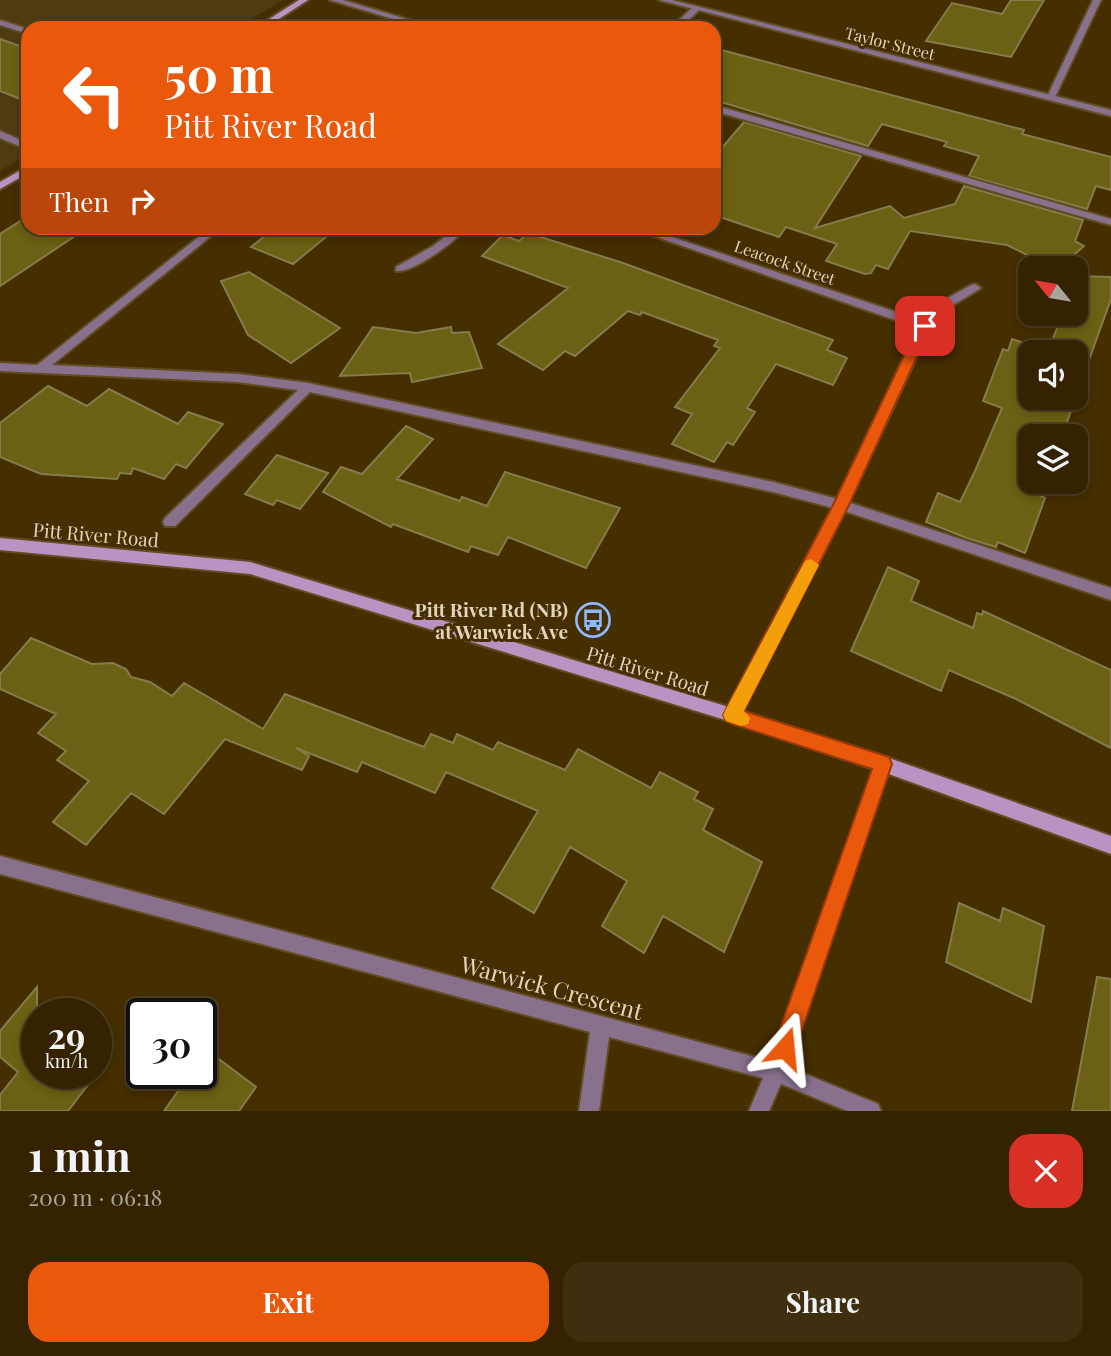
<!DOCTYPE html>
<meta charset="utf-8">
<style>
:root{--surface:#342200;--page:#3f2f0f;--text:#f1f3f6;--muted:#a9a499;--line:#4e3f22;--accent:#ea580c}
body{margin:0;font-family:"Playfair Display",serif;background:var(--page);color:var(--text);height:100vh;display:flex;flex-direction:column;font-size:26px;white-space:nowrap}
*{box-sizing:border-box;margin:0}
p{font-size:23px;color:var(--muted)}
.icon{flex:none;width:38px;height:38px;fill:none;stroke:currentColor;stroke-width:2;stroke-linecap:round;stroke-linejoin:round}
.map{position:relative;height:1111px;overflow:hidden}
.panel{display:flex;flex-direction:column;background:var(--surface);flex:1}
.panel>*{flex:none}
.top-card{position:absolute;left:21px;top:21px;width:700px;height:214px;border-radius:21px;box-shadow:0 4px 10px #0003,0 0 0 2px var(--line);background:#ea580c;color:#fff;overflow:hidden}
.needle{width:46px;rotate:300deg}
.fabs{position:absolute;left:1018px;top:256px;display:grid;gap:14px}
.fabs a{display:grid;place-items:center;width:70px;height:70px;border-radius:14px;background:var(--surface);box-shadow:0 4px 10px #0003,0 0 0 2px var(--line);font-size:35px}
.speed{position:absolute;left:21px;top:998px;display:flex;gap:14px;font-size:35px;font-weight:700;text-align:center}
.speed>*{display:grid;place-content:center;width:91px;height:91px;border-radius:50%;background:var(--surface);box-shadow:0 4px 10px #0003,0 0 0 2px var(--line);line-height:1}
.speed small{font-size:18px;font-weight:400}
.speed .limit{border:4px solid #111;border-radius:10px;background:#fff;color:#111}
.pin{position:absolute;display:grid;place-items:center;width:60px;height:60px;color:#fff;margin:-30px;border-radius:14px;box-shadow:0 4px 10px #0006}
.me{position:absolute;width:77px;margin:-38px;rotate:18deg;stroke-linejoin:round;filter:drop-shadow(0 0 5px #0008)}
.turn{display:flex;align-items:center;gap:24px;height:147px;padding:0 28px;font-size:32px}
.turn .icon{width:91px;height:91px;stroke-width:2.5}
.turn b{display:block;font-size:49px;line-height:60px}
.then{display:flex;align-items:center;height:66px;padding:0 28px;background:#0003;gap:14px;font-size:26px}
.round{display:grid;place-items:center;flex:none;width:74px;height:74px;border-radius:21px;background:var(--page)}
.headline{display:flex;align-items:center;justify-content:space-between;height:119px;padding:0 28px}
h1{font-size:42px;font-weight:700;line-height:52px}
.button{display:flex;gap:14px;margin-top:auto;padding:14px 28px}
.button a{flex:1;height:80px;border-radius:21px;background:var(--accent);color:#fff;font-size:28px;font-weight:700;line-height:80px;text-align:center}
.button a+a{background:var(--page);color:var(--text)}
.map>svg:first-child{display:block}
.built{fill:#4f3b12}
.building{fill:#6b6013;stroke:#847c4b;stroke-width:2}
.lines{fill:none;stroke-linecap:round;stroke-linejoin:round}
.service-casing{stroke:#614c22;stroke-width:4}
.minor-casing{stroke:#614c22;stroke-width:4}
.tertiary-casing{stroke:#614c22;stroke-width:4}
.secondary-casing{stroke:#614c22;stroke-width:4}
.service{fill:#89718e;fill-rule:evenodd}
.minor{fill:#89718e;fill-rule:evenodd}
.tertiary{fill:#89718e;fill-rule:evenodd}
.secondary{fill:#ba93c2;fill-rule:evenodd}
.route{fill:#ea580c;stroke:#983908;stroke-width:2}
.slow{fill:#f59e0b}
.labels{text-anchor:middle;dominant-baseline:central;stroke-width:6;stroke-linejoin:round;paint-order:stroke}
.far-street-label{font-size:16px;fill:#e2d4bd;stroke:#452e00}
.street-label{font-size:19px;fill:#e2d4bd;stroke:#452e00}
.poi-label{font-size:19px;font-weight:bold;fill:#e2d4bd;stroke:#452e00;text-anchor:end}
.near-street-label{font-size:23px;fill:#e2d4bd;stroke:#452e00}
</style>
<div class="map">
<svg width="1111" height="1111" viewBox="0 0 1111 1111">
<rect width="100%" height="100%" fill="#452e00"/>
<path class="built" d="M 0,0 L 283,0 L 236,28 L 28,28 L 28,154 L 0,171 Z"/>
<path class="building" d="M 1011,0 L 1044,0 L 1011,57 L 926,41 L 952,3 L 1002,14 Z
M 0,39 L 28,49 L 28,102 L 0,91 Z
M 714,48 L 1024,130 L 1022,134 L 1111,157 L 1111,190 L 1096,186 L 1087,209 L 969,176 L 979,156 L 944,146 L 947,142 L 882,124 L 868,146 L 714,100 Z
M 744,122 L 861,156 L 815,228 L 890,206 L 904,218 L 955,204 L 964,186 L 1083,220 L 1075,241 L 1084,246 L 1059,268 L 1053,268 L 1007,245 L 910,231 L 888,269 L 876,265 L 871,273 L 865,274 L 826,261 L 837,244 L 786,227 L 779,237 L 714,215 L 714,157 Z
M 28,216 L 28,228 L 87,228 L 0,286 L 0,234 Z
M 275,228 L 304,228 L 327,236 L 293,264 L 251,247 Z
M 528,233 L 623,263 L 833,340 L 827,350 L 847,358 L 833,385 L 776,364 L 747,408 L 755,412 L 733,445 L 727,442 L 714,462 L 672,444 L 692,414 L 675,407 L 720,348 L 714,346 L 718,340 L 642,312 L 640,315 L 628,311 L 575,356 L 565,351 L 543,370 L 498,344 L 568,288 L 482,256 L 503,235 L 519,241 Z
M 249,272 L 340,328 L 291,363 L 248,335 L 221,281 Z
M 1078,276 L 1111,277 L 1111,299 L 1076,396 L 1076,352 L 1031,352 L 1031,397 L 1076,397 L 1062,436 L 1031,436 L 1031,481 L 1046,481 L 1041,496 L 1045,498 L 1025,553 L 998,542 L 996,547 L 967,538 L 926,522 L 938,493 L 960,502 L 975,471 L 1002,408 L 983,401 L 1003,349 L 1008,351 L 1012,339 L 1048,351 L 1063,313 L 1076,313 Z
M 373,327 L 416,333 L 451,327 L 452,333 L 469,332 L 482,368 L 412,382 L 410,373 L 340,376 Z
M 48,386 L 87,406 L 109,389 L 178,424 L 188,412 L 223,424 L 186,468 L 176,464 L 164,479 L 133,468 L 131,474 L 120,473 L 117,479 L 41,474 L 0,457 L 0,423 Z
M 406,426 L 433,439 L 397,479 L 460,501 L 462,497 L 487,506 L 505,472 L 620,508 L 586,568 L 508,537 L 498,555 L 471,546 L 468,552 L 393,524 L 391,527 L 323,492 L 341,467 L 362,474 Z
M 277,455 L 328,473 L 300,509 L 277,500 L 273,505 L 245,494 Z
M 888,567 L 919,581 L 911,601 L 973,628 L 977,613 L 982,615 L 983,611 L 1111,670 L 1111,748 L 1016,699 L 949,670 L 941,691 L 851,651 Z
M 31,638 L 92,664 L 113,663 L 126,669 L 131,677 L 150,682 L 172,696 L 184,683 L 263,729 L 285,694 L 424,747 L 431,734 L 453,743 L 457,734 L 493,750 L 498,742 L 565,770 L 578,749 L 651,788 L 660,772 L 698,792 L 694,799 L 713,809 L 703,830 L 762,862 L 724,952 L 663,916 L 644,953 L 602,926 L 627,881 L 570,847 L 534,913 L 492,888 L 538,811 L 446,772 L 435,793 L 362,762 L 357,772 L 296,748 L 309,756 L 302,770 L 225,739 L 164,814 L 131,793 L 86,845 L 53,822 L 89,781 L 57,760 L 66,751 L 38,733 L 56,714 L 0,689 L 0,674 Z
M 959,903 L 1000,921 L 1003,908 L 1044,926 L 1031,1002 L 946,962 Z
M 1097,977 L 1111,979 L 1111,1111 L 1072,1111 Z
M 37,987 L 37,1073 L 97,1073 L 68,1111 L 0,1111 L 0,1095 L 18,1072 L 0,1057 L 0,1031 Z
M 207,1050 L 256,1087 L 239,1111 L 164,1111 L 191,1073 L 201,1073 L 201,1058 Z"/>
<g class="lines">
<g class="service-casing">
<path id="service" d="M 330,0 L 343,0 L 436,28 L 423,28 Z
M 0,20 L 28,29 L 28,34 L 0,25 Z
M 714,105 L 1111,219 L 1111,225 L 714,111 Z
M 0,131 L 28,143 L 28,150 L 0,138 Z
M 210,228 L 221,228 L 52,365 L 238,374 L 308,383 L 773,482 L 841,500 L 1111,588 L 1111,600 L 841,510 L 773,492 L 310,392 L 175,526 L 165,526 L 163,522 L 165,518 L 298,390 L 238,382 L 0,371 L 0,363 L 37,365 Z
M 776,1062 L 878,1104 L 881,1111 L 847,1111 L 769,1079 L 766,1072 L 769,1065 Z"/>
</g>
<g class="minor-casing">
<path id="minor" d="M 1093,0 L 1101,0 L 1055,97 L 1048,99 L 1047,97 Z
M 693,7 L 700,9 L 680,28 L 671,28 Z
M 456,228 L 467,228 C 455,241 414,273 396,271 L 396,267 L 433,246 Z
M 631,228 L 645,228 L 923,321 L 937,304 L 971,285 L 975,284 L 981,288 L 945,310 L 930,328 L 848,505 L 738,720 L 732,722 L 726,720 L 724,715 L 726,710 L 834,505 L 918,328 Z
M 883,756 L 889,758 L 891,764 L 786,1072 L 769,1111 L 749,1111 L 763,1078 L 609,1037 L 599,1111 L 579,1111 L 590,1032 L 0,874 L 0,856 L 770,1061 L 875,764 L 877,758 Z"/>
</g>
<g class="tertiary-casing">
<path id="tertiary" d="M 659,0 L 672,0 L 1111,110 L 1111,116 Z"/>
</g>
<g class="secondary-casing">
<path id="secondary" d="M 299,0 L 308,0 L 265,28 L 255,28 Z
M 28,166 L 28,173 L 0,189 L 0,182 Z
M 0,538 L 250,562 L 732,708 L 883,756 L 1111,836 L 1111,854 L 883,772 L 732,722 L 250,574 L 0,550 Z"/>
</g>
<use href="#service" class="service"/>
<use href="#minor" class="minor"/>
<use href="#tertiary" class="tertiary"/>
<use href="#secondary" class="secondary"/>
</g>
<path class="route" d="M 925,322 L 931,326 L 849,505 L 744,711 L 883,755 L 889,757 L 892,764 L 796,1048 L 792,1055 L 785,1059 L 777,1055 L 773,1048 L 872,769 L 732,724 L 726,721 L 723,715 L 833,505 L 918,326 Z"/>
<path class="slow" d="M 811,559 L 819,565 L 744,711 L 750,718 L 748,724 L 741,726 L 726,721 L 723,715 L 726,709 L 805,561 Z"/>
<defs>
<g id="bus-ring" transform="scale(1.75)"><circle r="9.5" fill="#452e00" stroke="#90b8fd" stroke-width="1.5"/><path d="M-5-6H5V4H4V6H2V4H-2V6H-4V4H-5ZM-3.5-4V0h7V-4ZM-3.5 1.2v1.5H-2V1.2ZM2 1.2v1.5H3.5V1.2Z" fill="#90b8fd"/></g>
</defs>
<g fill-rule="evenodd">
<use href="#bus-ring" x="593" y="620"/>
</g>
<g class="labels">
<g class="far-street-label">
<text transform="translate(890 43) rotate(14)">Taylor Street</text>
<text transform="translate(785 262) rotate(19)">Leacock Street</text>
</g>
<g class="street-label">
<text transform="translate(96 534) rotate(5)">Pitt River Road</text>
<text transform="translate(648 670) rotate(17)">Pitt River Road</text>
</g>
<g class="poi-label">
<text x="568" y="609">Pitt River Rd (NB)<tspan x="568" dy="22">at Warwick Ave</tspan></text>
</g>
<g class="near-street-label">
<text transform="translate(552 987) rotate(15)">Warwick Crescent</text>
</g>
</g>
</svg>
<div class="fabs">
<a><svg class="needle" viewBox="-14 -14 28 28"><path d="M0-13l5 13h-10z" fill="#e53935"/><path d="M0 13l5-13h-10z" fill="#a9a499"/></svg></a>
<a><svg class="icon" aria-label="sound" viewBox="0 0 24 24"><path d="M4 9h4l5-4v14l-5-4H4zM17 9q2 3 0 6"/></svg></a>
<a><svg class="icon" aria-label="layers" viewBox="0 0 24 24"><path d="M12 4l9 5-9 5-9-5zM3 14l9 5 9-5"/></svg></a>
</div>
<div class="speed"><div>29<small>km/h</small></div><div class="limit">30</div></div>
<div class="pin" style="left:925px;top:326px;background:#d93025"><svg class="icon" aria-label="arrive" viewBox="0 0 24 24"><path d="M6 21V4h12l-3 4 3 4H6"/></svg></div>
<svg class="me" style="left:785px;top:1048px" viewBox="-20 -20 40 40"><path d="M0-17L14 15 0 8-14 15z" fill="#ea580c" stroke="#fff" stroke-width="4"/></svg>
<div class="top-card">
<div class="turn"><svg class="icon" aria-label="left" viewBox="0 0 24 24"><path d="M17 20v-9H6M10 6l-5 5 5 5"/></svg><div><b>50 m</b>Pitt River Road</div></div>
<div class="then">Then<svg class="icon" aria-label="right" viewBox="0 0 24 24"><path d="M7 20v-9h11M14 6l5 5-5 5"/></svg></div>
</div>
</div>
<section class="panel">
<div class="headline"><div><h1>1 min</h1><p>200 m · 06:18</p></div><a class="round" style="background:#d93025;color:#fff"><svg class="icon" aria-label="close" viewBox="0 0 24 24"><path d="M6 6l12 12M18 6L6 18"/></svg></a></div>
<div class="button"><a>Exit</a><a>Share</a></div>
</section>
